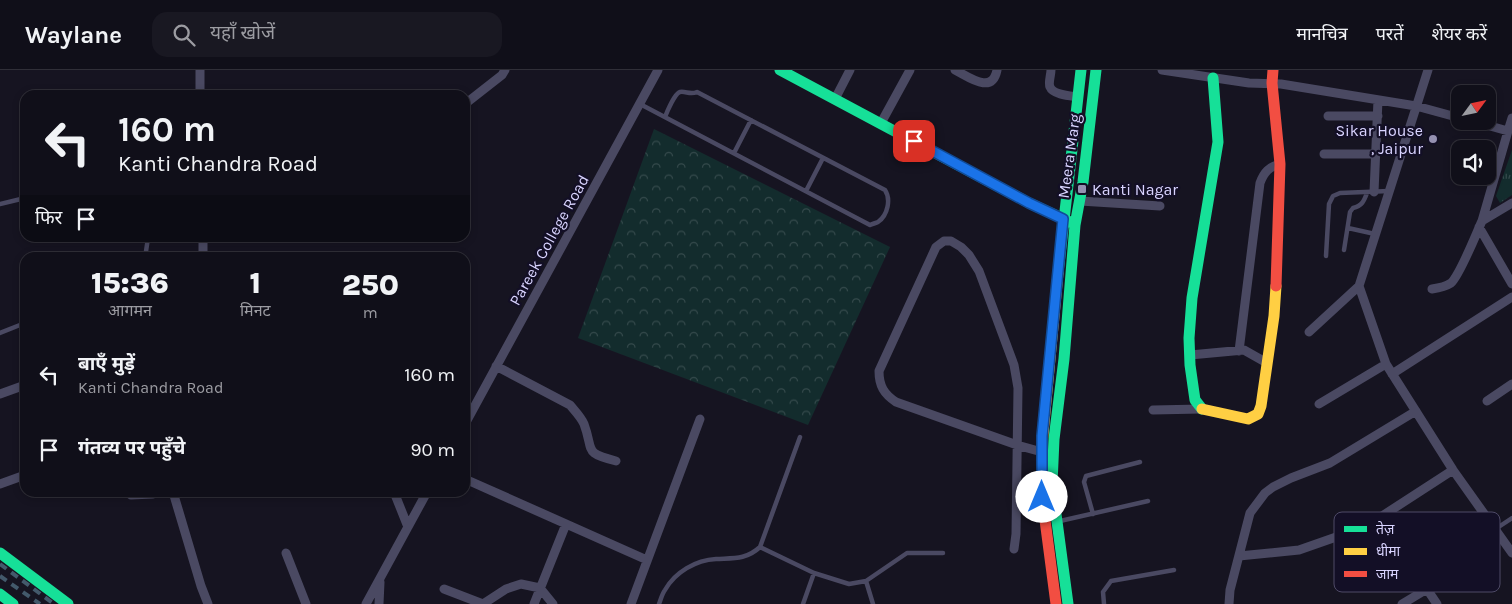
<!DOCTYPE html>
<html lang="hi">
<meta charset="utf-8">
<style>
:root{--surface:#100f19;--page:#191822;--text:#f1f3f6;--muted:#9c9ca2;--line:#302f38}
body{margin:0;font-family:Karla,"Noto Sans Devanagari",sans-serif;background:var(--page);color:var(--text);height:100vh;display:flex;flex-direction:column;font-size:19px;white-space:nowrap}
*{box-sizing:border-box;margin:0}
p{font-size:16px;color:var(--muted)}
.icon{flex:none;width:28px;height:28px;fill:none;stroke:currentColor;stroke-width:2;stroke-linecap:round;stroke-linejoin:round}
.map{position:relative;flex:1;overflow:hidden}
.details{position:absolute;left:20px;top:182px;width:450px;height:245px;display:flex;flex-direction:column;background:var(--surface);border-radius:15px;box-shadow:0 2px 8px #0003,0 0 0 1px var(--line)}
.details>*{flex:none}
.guide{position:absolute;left:20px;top:20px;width:450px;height:152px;border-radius:15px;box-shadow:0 2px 8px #0003,0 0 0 1px var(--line);background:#100f19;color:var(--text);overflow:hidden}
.needle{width:32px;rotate:57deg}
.controls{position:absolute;left:1451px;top:15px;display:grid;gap:10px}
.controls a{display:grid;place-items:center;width:45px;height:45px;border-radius:10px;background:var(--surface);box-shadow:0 2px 8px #0003,0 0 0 1px var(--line);font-size:25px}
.pin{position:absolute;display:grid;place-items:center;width:42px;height:42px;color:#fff;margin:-21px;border-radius:10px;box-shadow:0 2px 8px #0006}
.me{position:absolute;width:55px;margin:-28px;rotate:0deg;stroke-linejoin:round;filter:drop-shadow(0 0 4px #0008)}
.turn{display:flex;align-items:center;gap:18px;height:105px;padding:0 15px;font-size:22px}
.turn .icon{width:65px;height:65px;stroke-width:2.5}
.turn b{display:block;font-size:35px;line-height:42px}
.then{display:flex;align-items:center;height:48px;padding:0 15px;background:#0003;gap:10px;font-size:19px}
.eta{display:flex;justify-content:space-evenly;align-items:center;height:85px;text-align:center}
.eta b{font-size:30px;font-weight:800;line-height:35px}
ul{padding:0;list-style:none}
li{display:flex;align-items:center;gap:15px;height:75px;padding:0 15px}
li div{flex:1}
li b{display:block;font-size:19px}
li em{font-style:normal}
header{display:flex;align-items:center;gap:30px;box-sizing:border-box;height:70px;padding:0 25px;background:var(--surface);border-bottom:1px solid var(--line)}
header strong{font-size:24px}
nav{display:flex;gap:28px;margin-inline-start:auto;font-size:18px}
.search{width:350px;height:45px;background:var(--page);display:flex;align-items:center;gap:12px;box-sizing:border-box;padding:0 18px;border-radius:15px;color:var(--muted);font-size:19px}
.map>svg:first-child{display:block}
.grass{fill:url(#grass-tufts)}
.forest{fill:url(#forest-crowns)}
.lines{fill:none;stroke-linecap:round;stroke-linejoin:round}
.lane{stroke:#4a4962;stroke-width:4.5}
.street{stroke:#4a4962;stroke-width:9}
.fast{stroke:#16e098;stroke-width:11}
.slow{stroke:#ffcf43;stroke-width:11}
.jam{stroke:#f24e42;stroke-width:11}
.rail{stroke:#43596b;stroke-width:4;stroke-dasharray:8 6;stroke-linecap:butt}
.route-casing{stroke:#114b97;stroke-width:12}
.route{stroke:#1a73e8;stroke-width:9}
.poi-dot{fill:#9591b1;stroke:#130f26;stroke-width:2}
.labels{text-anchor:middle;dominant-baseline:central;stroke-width:4.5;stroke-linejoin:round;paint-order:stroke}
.poi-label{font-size:16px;fill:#d9d4ff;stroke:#130f26;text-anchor:end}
.street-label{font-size:16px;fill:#d9d4ff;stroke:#130f26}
.key{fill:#130f26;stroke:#4e4a67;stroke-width:1}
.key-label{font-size:14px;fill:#d9d4ff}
</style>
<header>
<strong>Waylane</strong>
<div class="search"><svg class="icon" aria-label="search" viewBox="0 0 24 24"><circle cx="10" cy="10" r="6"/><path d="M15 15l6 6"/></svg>यहाँ खोजें</div>
<nav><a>मानचित्र</a><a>परतें</a><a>शेयर करें</a></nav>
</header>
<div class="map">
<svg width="1512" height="534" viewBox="0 0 1512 534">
<defs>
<pattern id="grass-tufts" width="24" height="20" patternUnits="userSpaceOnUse" patternTransform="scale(1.25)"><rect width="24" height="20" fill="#132c2d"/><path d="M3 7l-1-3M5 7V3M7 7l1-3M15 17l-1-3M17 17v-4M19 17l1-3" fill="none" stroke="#354a4c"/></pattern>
<pattern id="forest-crowns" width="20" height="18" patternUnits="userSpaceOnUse" patternTransform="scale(1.25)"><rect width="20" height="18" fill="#132c2d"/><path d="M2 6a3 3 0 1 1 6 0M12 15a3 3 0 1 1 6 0" fill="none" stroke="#354a4c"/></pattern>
</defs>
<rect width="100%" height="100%" fill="#161421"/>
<path class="grass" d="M 1512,80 L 1512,125 L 1500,133 L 1496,126 Z"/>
<path class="forest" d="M 654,59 L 890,177 L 808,355 L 578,268 Z"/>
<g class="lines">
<path class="lane" d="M 640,34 L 870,155 C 872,154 876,153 878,152 C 888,145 891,129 885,120 L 697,22 C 690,25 686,21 680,22 C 675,23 667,42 665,47
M 734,83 L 751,50
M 806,121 L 823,88
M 0,134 L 25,128
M 1348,158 L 1375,164
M 1344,180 L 1350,142 L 1353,138 C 1362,136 1364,131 1367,123
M 1326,186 L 1329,134 L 1333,126 L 1340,123 L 1389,121
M 145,188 L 148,168
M 0,263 L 25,253
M 1093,444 L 1084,412 L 1086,406 L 1140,392
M 1060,451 L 1148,431
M 1494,460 L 1512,448
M 760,477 L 814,503 L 849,514 L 866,511 L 873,534
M 866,511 L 907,483 L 943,483
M 659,534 C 661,529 662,524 665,520 C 675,502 696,490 716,489 C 733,488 746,490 760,477 L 800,367
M 803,534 L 814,503
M 1104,534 L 1103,522 L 1111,511 L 1174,500"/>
<path class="street" d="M 200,0 L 200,25
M 955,0 C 969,7 992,25 997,0
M 1051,0 C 1051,5 1048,13 1050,17 C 1053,25 1072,26 1078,27
M 1162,0 L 1249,13 L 1281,14 L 1416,36 L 1460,48
M 1428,0 L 1359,216 L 1386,294 L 1453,400 L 1512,483
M 835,29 L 850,0
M 465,34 L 502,5 L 505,0
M 1328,46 L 1378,46
M 1472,51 L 1508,61 L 1512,48
M 881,53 L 910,0
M 1508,61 L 1482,151 L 1512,133
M 1324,84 L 1376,84
M 1374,122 L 1378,30
M 1080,131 L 1160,136
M 1479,157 L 1512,214
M 203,168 L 203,188
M 1432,219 C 1439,218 1445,217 1451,213 C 1460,205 1476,164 1482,151
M 1309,262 L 1359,216
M 1239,281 L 1260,113 C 1264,102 1269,97 1280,94
M 1190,285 L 1244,280 L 1267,293
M 496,296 L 570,335 C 575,341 581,347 584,354 C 594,381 583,383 616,391
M 1392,304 L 1512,227
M 0,324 L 25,315
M 1487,331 L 1512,314
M 1319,334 L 1386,294
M 1153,340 L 1201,339
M 465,354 L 658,0
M 465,409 L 647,490
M 0,414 L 25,405
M 128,422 L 131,425 L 153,424 L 161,422
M 173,422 L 201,516 L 208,534
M 394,422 L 408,457
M 1379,448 L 1437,534
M 1014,479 L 1016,464 L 1018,318 L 1014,295 L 979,201 L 969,185 L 961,177 L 951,171 L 944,171 L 936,177 L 879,301 C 879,316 884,324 896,332 L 1017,375 L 1042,382
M 286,483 L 306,534
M 1239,486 L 1299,480 L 1339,466 L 1379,448 L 1453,400
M 444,519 L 483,534
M 366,534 L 427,422
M 379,534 L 380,512
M 483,534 L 506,519 L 521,514 L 540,518 L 553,534
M 534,534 L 566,454
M 631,534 L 700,349
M 1229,534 L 1230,520 L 1250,443 L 1265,423 L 1273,417 L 1291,408 L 1330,393 L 1416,341
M 1402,534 L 1427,519"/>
<path class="fast" d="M 780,0 L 1029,133 L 1070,152
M 1058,203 L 1081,0
M 1202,339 L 1195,330 L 1190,295 L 1189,268 L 1192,228 L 1218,72 L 1213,8
M 0,483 L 68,534
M 0,524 L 13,534
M 1068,534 L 1052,414 L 1054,369 L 1064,289 L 1075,155 L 1083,112 L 1096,0"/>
<path class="slow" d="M 1202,339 L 1248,349 L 1258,344 L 1261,336 L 1274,246 L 1276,216
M 1042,374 L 1058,203"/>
<path class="jam" d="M 1273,0 L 1272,13 L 1280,94 L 1276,216
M 1042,374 L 1042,427 L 1056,534"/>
<path class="rail" d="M 0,494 L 54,534
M 0,506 L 40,534"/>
</g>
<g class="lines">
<g class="route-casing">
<path id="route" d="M 914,71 L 1029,133 L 1063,149 L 1042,366 L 1042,427"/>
</g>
<use href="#route" class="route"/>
</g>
<g class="poi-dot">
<circle cx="1433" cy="69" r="5"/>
<rect x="1077" y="114" width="10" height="10" rx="2.5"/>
</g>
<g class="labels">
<g class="poi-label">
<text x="1423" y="60">Sikar House<tspan x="1423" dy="18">, Jaipur</tspan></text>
<text x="1092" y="119" text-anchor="start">Kanti Nagar</text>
</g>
<g class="street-label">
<text transform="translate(1069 86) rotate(-82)">Meera Marg</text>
<text transform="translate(549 170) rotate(-61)">Pareek College Road</text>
</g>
</g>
<rect x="1334" y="442" width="166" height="80" rx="8" class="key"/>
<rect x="1344" y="456" width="23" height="6" fill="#16e098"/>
<rect x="1344" y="478" width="23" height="7" fill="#ffcf43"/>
<rect x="1344" y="501" width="23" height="6" fill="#f24e42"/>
<g class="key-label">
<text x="1376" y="464">तेज़</text>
<text x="1376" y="486">धीमा</text>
<text x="1376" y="509">जाम</text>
</g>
</svg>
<div class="controls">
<a><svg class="needle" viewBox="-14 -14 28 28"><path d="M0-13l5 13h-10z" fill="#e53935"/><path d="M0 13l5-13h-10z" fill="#9c9ca2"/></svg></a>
<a><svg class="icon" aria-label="sound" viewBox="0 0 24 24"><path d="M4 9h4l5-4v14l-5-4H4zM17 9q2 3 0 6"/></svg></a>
</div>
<div class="pin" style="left:914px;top:71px;background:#d93025"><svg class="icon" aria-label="arrive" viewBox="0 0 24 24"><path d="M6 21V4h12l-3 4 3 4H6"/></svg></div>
<svg class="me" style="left:1042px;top:427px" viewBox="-20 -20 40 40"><circle r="19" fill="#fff"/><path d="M0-13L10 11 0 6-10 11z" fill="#1a73e8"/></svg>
<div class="guide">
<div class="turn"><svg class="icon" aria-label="left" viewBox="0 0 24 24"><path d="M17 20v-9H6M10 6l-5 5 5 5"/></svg><div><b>160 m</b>Kanti Chandra Road</div></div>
<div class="then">फिर<svg class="icon" aria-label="arrive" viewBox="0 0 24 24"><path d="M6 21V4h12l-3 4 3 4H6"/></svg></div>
</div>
<section class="details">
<div class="eta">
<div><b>15:36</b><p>आगमन</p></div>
<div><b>1</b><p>मिनट</p></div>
<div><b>250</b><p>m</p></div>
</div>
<ul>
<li><svg class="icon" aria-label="left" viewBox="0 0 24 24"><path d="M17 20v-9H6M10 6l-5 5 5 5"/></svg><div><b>बाएँ मुड़ें</b><p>Kanti Chandra Road</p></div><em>160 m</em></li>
<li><svg class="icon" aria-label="arrive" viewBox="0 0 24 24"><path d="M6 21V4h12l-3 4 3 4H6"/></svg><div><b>गंतव्य पर पहुँचे</b></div><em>90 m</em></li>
</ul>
</section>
</div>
